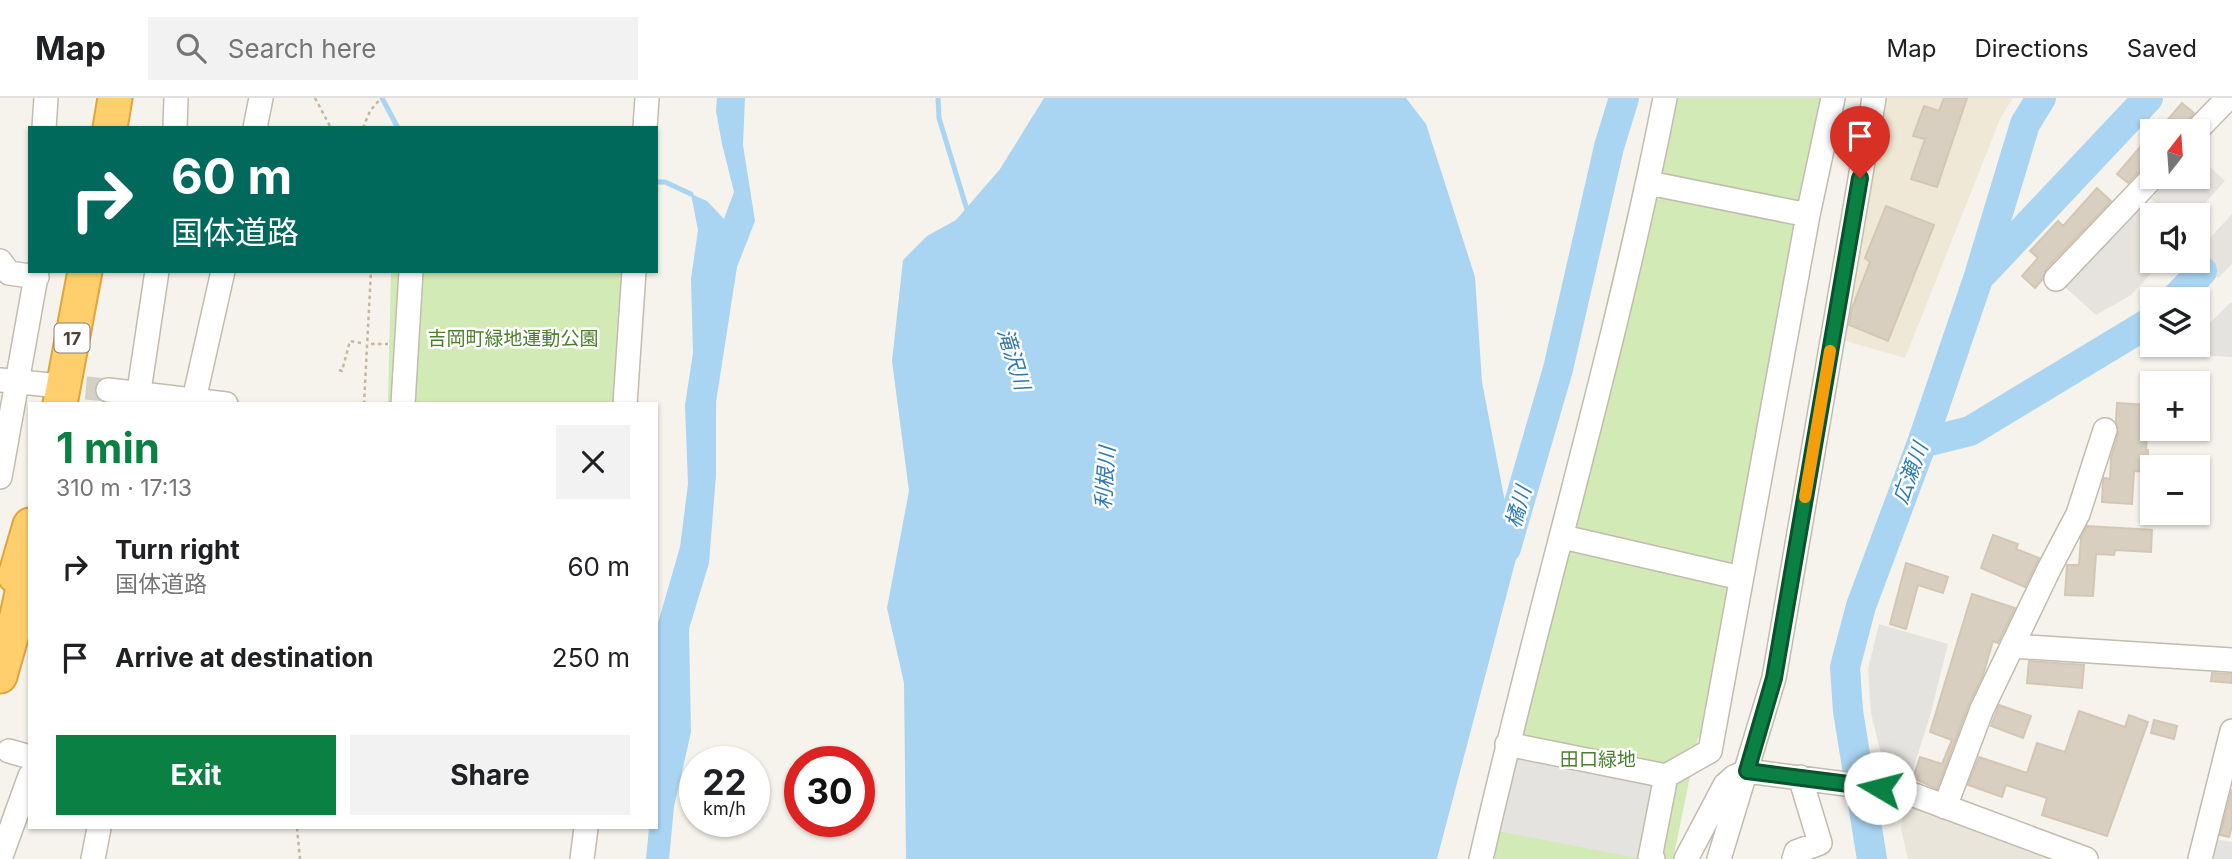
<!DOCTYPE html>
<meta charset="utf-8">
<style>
:root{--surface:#fff;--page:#f2f2f2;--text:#202124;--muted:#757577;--line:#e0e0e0;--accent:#0b8043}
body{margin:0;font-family:Inter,"Noto Sans JP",sans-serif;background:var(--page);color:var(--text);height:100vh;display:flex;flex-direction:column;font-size:26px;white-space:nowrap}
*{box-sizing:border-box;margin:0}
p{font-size:23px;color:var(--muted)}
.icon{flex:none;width:38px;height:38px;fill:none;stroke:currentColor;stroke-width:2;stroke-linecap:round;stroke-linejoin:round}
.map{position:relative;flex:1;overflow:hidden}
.details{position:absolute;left:28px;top:304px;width:630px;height:427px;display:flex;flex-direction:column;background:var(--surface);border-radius:0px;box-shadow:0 2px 5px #0004}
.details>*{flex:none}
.hud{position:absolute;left:28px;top:28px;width:630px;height:147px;border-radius:0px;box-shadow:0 2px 5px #0004;background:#00695c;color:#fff;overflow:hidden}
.needle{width:46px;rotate:17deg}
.tools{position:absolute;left:2140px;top:21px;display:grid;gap:14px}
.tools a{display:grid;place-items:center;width:70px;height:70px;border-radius:0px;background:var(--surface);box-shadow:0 2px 5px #0004;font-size:35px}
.speed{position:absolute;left:679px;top:648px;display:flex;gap:14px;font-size:35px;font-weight:700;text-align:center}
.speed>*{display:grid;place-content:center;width:91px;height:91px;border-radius:50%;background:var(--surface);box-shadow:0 2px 5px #0004;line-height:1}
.speed small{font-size:18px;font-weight:400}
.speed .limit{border:10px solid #d22;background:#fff;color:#111}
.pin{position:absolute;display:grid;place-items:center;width:60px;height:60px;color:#fff;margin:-72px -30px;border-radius:50% 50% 50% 0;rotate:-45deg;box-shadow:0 0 7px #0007}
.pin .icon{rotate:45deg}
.me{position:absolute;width:77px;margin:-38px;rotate:278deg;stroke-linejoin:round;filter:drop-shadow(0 0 5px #0008)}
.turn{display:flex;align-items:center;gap:24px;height:147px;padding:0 28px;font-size:32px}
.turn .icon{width:91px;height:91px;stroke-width:2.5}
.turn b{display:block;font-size:49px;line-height:60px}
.round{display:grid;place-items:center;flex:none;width:74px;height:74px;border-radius:0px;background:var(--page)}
.head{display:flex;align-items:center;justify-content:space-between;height:119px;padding:0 28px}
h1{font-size:42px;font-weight:700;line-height:52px;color:var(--accent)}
.button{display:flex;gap:14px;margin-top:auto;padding:14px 28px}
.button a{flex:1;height:80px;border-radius:0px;background:var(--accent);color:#fff;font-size:28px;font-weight:700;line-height:80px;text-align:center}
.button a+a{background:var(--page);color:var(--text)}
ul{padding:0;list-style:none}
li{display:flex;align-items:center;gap:21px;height:91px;padding:0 28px}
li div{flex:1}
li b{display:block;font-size:26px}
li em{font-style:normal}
header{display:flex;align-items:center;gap:42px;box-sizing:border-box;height:98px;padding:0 35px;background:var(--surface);border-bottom:2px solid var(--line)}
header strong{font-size:33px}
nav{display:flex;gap:38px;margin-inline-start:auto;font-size:24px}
.search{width:490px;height:63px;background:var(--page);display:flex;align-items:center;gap:18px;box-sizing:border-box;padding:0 24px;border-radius:0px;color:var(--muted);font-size:26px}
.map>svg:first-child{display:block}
.residential{fill:#eae5da}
.industrial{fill:#e6e2dd}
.education{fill:#efe8d6}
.green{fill:#d2eab5}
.parking{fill:#e5e3e0}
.water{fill:#a9d4f2}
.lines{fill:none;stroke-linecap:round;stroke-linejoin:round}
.stream{stroke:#a9d4f2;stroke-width:5}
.river{stroke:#a9d4f2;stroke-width:30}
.building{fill:#d8cfc1;stroke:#d3c7b4;stroke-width:2}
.minor-tunnel{stroke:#d4d0c8;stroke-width:23;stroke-dasharray:23 11;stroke-linecap:butt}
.minor-casing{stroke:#c2bbae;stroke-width:26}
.highway-casing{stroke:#e0a43c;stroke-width:37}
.path{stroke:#c4b79f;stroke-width:2.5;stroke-dasharray:3.5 3.5;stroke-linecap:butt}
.minor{stroke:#fff;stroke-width:23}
.highway{stroke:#ffcf6e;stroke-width:33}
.route-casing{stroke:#07532c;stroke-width:18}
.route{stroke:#0b8043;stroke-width:12}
.slow{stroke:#f59e0b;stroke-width:12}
.labels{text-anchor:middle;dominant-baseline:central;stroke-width:5;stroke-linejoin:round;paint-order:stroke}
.shield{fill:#fff;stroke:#817c74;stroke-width:2}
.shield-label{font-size:18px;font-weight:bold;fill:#4b4439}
.park-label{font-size:19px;fill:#4a7f2a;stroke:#fff}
.water-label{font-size:21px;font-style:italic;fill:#2e7ab2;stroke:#fff}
</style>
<header>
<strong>Map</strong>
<div class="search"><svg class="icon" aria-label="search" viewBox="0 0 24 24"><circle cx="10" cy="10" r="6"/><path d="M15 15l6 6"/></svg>Search here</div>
<nav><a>Map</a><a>Directions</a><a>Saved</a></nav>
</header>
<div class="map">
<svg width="2232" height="761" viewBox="0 0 2232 761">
<rect width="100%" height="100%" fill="#f6f3ec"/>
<path class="residential" d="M 1906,694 L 2086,761 L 1908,761 L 1901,731 Z"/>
<path class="industrial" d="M 2208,67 L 2225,83 L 2194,117 L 2159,117 L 2164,112 L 2151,101 L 2171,79 L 2197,79 Z
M 2142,110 L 2152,120 L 2152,163 L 2163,163 L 2131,197 L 2096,217 L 2065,189 Z
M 2232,116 L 2232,166 L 2218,180 L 2198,160 L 2198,153 Z"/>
<path class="education" d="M 1874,0 L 2013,0 L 2001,19 L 1905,260 L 1832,239 Z"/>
<path class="green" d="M 1654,0 L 1827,0 L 1729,489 L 1703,636 L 1698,640 L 1673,761 L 1478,761 Z
M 391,173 L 640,173 L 632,306 L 388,306 Z"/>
<path class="parking" d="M 2230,205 L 2232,205 L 2232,259 L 2178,256 L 2188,247 L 2198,247 L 2198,237 Z
M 1879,526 L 1948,546 L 1930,618 L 1908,687 L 1888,685 L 1871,615 L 1868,571 Z
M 1513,655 L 1652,681 L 1637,760 L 1498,733 Z
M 2214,741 L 2232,744 L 2232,761 L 2210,761 Z"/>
<path class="water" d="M 717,0 L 745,0 L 743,47 L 755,123 L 737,169 L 716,304 L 716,377 L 709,465 L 689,531 L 691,634 L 674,709 L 669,761 L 646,761 L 649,730 L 656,730 L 656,532 L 680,449 L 688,386 L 685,307 L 693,255 L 691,181 L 698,132 L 691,96 L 707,103 L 724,121 L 734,94 L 722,46 L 716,13 Z
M 1044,0 L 1406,0 L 1426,26 L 1475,179 L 1482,284 L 1516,461 L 1437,761 L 906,761 L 904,585 L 887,510 L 909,393 L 892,263 L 903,162 L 927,138 L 956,122 L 1000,71 Z"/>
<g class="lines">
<path class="stream" d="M 382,0 L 398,30
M 938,0 L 939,20 L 968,115
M 656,84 L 665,84 L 691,96"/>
<path class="river" d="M 1983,175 L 2148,0
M 2175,201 L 2202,173
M 1922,345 L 1970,333 L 2152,223
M 1485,459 L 1506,450 L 1558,271 L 1609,49 L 1624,0
M 1872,761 L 1848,613 L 1845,569 L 1861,508 L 1922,345 L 1978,181 L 2025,26 L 2041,0"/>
</g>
<path class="building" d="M 1944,0 L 1967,0 L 1937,89 L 1911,81 L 1925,41 L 1913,38 L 1924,8 L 1939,13 Z
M 2182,5 L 2194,15 L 2186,24 L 2182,33 L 2158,33 Z
M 2152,35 L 2152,65 L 2143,69 L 2128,85 L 2117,76 Z
M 2097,90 L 2111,103 L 2046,171 L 2042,182 L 2035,190 L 2022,178 L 2038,160 L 2030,153 L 2058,123 L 2063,128 Z
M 1886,108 L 1934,127 L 1888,243 L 1849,227 L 1852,210 L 1870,164 L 1865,160 Z
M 2117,305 L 2149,307 L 2146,352 L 2148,352 L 2147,374 L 2134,373 L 2132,406 L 2102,404 L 2103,383 L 2104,380 L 2110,381 L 2111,360 L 2118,336 L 2116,323 Z
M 2087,428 L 2152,432 L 2151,454 L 2115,452 L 2114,457 L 2096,456 L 2093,498 L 2065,497 L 2067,467 L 2079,467 L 2081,440 Z
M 1993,437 L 2018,446 L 2016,451 L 2039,460 L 2025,489 L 1981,470 Z
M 1906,465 L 1948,479 L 1943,495 L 1918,487 L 1906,531 L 1890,526 Z
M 1972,496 L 2015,510 L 1998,545 L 1993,543 L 1983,577 L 1969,606 L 1937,691 L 1913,680 L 1920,659 L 1942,666 L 1952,642 L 1930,634 Z
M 2029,563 L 2084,567 L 2082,590 L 2027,585 Z
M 2212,575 L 2232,576 L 2232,585 L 2211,583 Z
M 1999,607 L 2031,618 L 2023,640 L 1991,628 Z
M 2079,613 L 2125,629 L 2129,617 L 2148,624 L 2107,738 L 2042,717 L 2047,700 L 2006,687 L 2002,699 L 1968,687 L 1979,659 L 2027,675 L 2037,645 L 2065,654 Z
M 2154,622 L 2177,628 L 2174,641 L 2151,635 Z
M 2232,691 L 2232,728 L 2229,739 L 2220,737 Z"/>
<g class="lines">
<path class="minor-tunnel" d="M 52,287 L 108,292"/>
<g class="minor-casing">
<path id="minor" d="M 44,30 L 46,0
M 175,30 L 176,0
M 255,30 L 261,0
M 645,30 L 647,0
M 2196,33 L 2228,0
M 1649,85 L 1808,117
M 0,163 L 9,175 L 37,179
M 2056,181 L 2153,79
M 0,282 L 50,287
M 108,292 L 226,306
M 137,306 L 157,173
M 193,306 L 223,173
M 403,306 L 411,173
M 625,306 L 634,173
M 0,379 L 37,173
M 1563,439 L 1741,480
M 2012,548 L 2232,562
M 1507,646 L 1666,678
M 9,653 L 30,659
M 1945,709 L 1982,611 L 2049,471 L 2078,416 L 2105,332
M 0,761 L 30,678
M 93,761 L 99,730
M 582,761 L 586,730
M 1481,761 C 1539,506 1615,256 1665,0
M 1653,761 L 1650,760 L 1666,678 L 1710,653 L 1808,117 L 1833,0
M 1686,761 L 1725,687 L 1734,679 L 1747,673 L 1906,694 L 2086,761
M 1719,761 L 1774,580 L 1874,0
M 1794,761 L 1796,754 L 1820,745 L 1800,679
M 2200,761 L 2232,633"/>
</g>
<g class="highway-casing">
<path id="highway" d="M 110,30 L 115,0
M 60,306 L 85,173
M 15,478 L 30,427
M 0,578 L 17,518 L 30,457"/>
</g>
<path class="path" d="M 315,0 L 331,30
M 363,30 L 370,13 L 381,0
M 371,246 L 388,246
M 339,272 L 342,273 L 350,243 L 361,245
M 364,306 L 371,173
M 297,730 L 300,761"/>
<use href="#minor" class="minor"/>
<use href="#highway" class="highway"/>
</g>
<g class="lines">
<g class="route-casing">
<path id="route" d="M 1860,80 L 1774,580 L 1747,673 L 1880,690"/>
</g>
<use href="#route" class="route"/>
<path class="slow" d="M 1805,399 L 1830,253"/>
</g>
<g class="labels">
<rect class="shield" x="54.5" y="225.5" width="35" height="29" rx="5"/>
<g class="shield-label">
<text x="72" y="240">17</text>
</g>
<g class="park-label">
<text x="513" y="240">吉岡町緑地運動公園</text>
<text x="1598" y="661">田口緑地</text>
</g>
<g class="water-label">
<text transform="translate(1014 261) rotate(73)">滝沢川</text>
<text transform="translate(1910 375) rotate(-70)">広瀬川</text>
<text transform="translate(1105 380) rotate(-86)">利根川</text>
<text transform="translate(1518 409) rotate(-74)">橘川</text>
</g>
</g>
</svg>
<div class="tools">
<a><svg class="needle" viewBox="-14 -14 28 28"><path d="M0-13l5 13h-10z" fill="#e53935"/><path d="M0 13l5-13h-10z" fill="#757577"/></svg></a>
<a><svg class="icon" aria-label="sound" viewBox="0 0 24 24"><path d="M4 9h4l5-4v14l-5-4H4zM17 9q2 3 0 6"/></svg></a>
<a><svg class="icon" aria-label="layers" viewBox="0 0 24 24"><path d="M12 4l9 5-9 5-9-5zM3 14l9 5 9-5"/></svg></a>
<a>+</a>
<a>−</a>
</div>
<div class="speed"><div>22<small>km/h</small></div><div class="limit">30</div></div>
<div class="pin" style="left:1860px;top:80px;background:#d93025"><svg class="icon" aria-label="arrive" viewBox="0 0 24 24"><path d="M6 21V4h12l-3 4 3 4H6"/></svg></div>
<svg class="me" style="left:1880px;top:690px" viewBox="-20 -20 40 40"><circle r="19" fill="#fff"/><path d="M0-13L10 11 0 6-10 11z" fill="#0b8043"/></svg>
<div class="hud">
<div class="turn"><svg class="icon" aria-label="right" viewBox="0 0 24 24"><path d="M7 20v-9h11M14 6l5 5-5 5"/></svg><div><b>60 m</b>国体道路</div></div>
</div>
<section class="details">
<div class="head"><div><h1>1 min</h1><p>310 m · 17:13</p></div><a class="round"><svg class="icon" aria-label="close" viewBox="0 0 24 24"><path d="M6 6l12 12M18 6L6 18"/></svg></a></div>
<ul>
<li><svg class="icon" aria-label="right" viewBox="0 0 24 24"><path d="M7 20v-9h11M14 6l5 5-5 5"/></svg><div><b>Turn right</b><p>国体道路</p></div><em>60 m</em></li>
<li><svg class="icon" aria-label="arrive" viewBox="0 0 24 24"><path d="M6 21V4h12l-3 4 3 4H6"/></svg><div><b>Arrive at destination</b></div><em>250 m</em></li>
</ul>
<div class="button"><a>Exit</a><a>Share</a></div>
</section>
</div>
